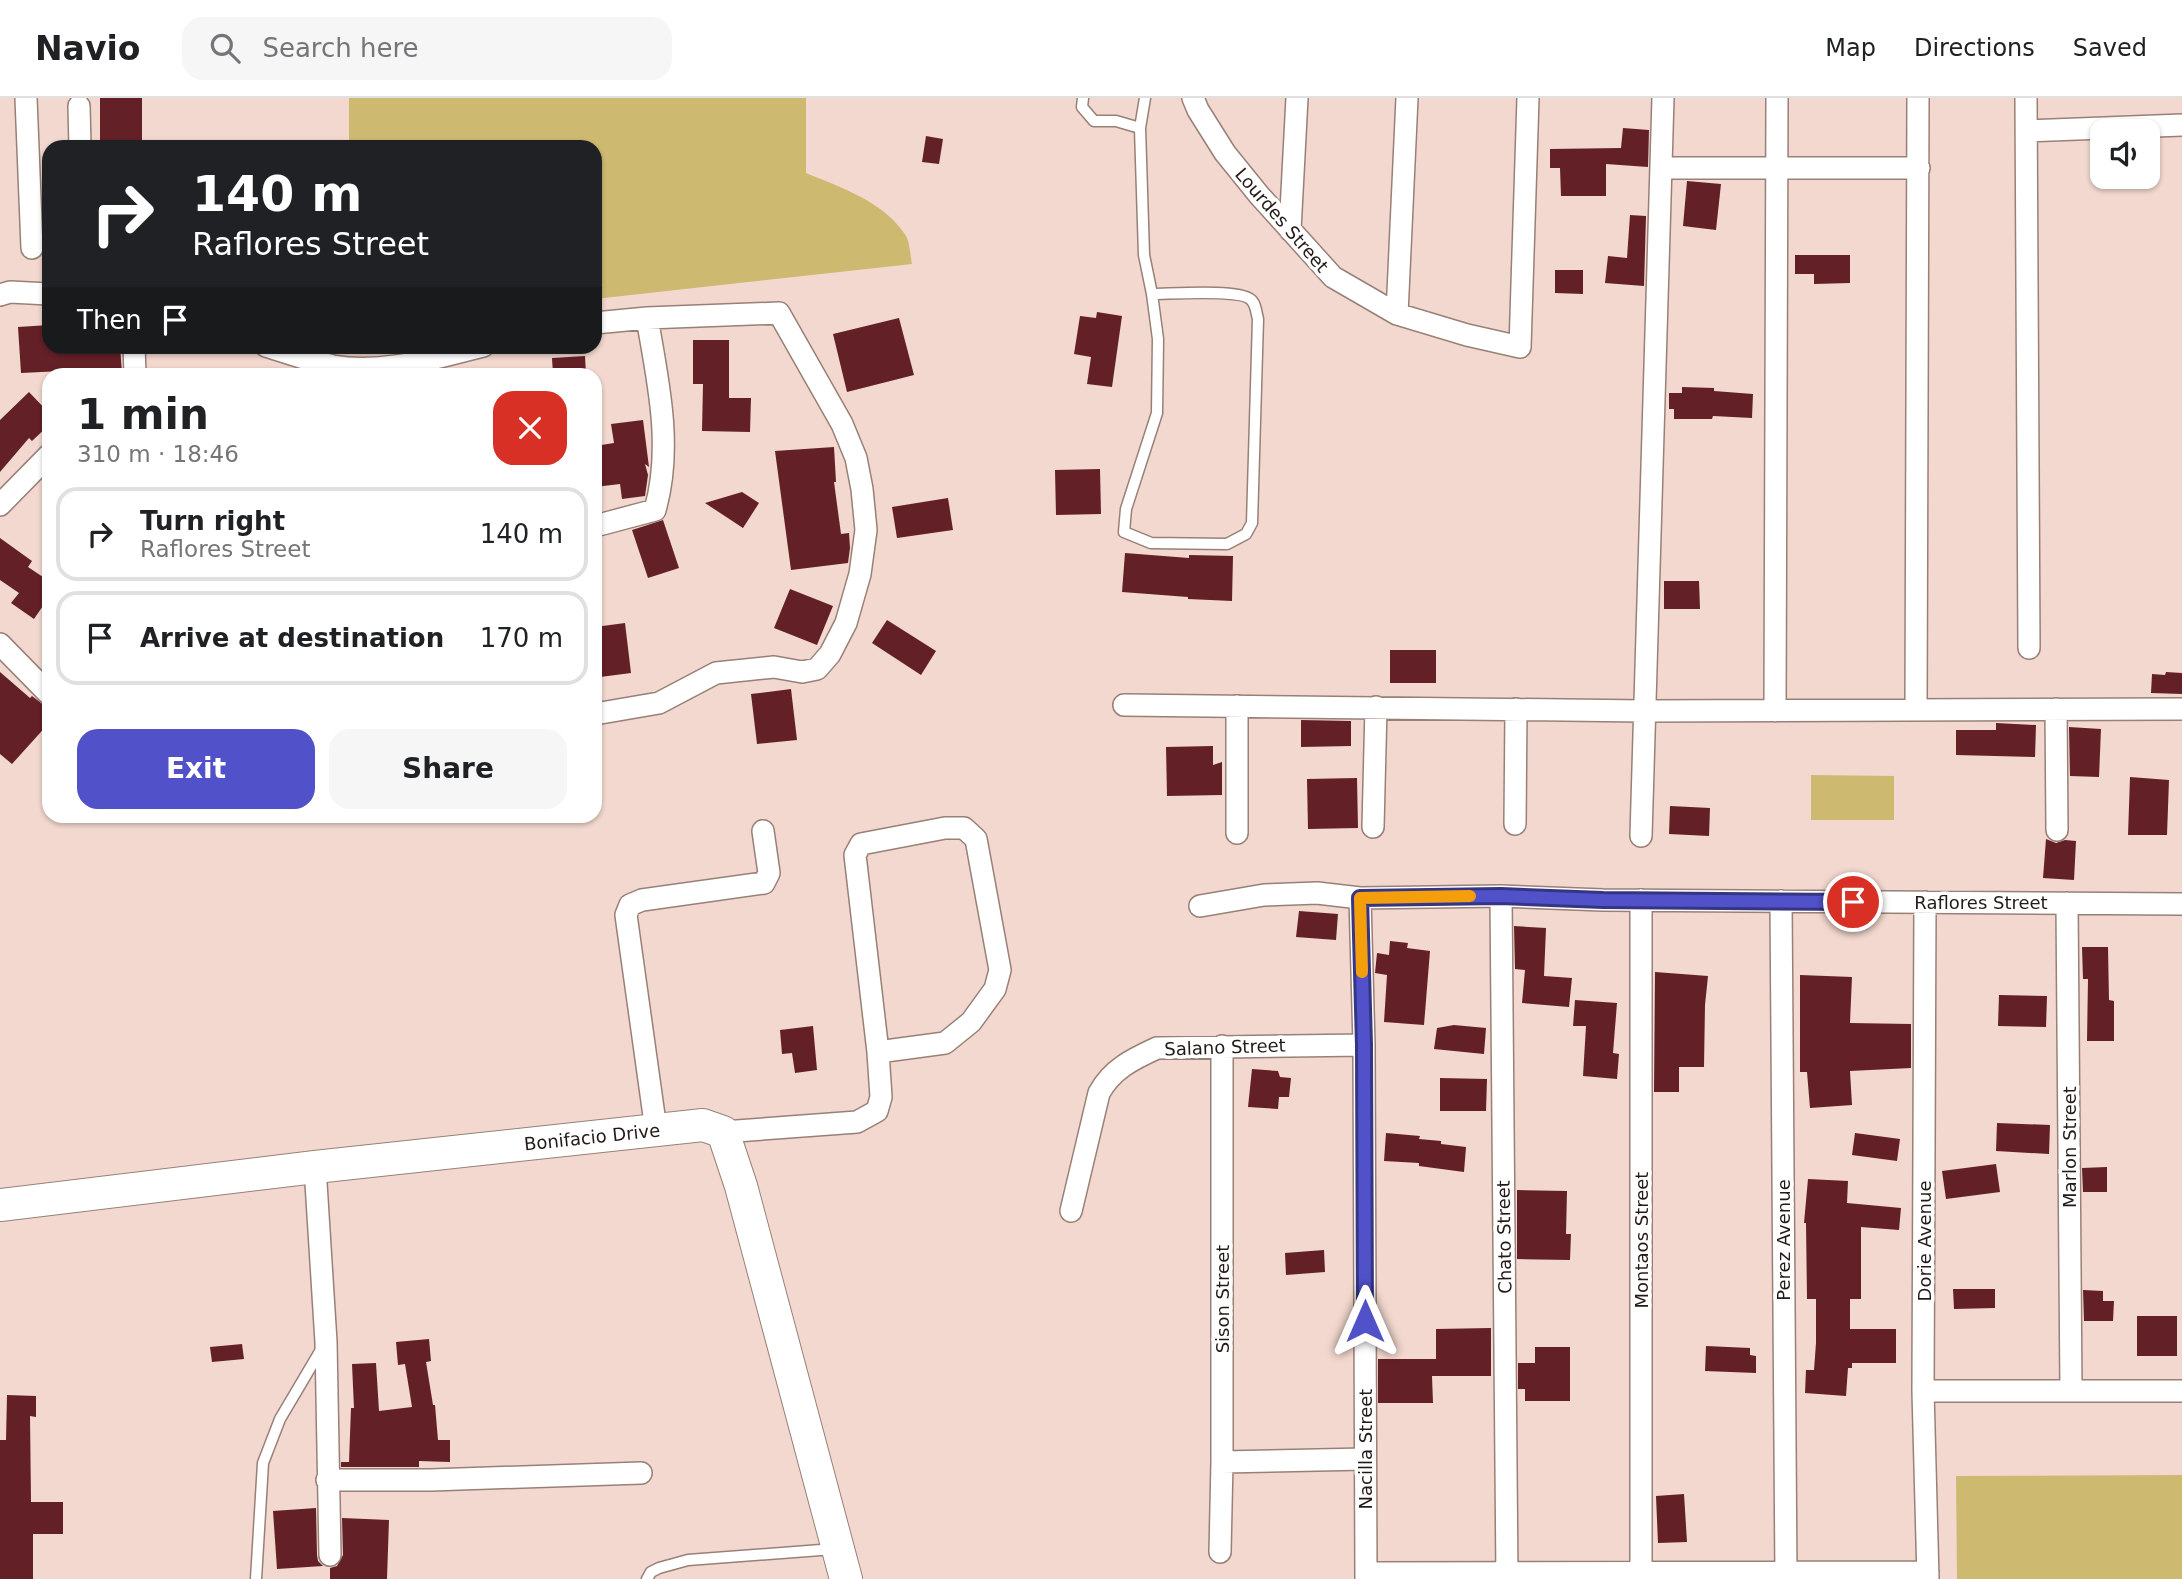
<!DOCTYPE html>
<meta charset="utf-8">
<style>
:root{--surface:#fff;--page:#f6f6f6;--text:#202124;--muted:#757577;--line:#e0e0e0;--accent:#5152c9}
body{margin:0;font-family:"DejaVu Sans",sans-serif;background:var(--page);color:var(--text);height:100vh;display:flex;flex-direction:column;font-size:26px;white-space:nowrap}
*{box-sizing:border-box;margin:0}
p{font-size:23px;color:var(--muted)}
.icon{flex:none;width:38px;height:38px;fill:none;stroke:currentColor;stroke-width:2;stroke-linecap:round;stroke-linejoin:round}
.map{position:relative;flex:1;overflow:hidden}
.drawer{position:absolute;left:42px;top:270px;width:560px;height:455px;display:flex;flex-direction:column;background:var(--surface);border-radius:21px;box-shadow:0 2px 5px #0004}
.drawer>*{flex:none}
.top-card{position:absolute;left:42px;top:42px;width:560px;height:214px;border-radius:21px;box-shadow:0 2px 5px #0004;background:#202124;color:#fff;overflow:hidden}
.controls{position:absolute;left:2090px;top:21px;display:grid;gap:14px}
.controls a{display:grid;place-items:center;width:70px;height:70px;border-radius:14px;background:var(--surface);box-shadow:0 2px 5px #0004;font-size:35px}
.pin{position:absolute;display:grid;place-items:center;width:60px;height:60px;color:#fff;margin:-30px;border:4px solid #fff;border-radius:50%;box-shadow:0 2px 7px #0007}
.me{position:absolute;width:77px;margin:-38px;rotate:0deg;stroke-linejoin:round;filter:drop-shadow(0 0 5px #0008)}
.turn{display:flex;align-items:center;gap:24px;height:147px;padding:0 35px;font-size:32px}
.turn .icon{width:91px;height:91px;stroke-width:2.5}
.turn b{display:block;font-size:49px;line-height:60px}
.then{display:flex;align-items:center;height:66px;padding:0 35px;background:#0003;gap:14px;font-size:26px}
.round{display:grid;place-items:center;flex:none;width:74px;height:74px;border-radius:21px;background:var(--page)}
.head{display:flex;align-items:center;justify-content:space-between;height:119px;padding:0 35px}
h1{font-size:42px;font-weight:700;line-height:52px}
.action{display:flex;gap:14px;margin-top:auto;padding:14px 35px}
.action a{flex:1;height:80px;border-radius:21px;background:var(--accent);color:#fff;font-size:28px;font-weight:700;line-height:80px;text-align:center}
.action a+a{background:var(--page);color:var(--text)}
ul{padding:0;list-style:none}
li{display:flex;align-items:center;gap:21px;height:94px;margin:0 14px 10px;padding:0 21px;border:4px solid var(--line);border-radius:21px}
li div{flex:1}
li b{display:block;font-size:26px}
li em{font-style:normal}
header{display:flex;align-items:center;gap:42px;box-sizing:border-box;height:98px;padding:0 35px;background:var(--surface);border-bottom:2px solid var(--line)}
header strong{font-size:33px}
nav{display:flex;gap:38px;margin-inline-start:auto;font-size:24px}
.search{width:490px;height:63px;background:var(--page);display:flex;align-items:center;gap:18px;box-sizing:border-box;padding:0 24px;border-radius:21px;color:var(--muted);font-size:26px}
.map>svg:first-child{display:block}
.green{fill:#ceb971}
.building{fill:#632026}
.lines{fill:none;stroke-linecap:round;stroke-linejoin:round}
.lane-casing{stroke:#988077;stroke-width:13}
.street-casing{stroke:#988077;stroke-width:24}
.secondary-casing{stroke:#988077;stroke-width:34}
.lane{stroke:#fff;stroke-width:10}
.street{stroke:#fff;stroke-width:21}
.secondary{stroke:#fff;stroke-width:32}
.route-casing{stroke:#353583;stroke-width:18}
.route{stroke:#5152c9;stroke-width:12}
.slow{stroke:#f59e0b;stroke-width:12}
.labels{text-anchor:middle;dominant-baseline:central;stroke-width:7;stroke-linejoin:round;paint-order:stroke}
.street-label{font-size:18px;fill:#231a17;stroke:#fff}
</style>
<header>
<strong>Navio</strong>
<div class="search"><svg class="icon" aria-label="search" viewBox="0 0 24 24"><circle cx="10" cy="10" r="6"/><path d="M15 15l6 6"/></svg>Search here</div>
<nav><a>Map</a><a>Directions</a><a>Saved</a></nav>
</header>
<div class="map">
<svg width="2182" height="1481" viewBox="0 0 2182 1481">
<rect width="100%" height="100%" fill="#f2d8ce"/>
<path class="green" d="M 349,0 L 806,0 L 806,75 C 840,89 882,103 904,135 C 910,142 910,157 912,166 L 595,201 L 595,49 L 349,49 Z
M 1811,677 L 1894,678 L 1894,722 L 1811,722 Z
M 2182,1377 L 2182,1481 L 1957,1481 L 1956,1378 Z"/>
<path class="building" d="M 100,0 L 142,0 L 142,49 L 100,49 Z
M 1623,30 L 1649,32 L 1648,69 L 1606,66 L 1606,98 L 1561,98 L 1560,70 L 1550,70 L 1550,51 L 1621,50 Z
M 926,38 L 943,41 L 939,66 L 922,64 Z
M 1687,83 L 1721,86 L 1716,132 L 1683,128 Z
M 1630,117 L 1646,118 L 1644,188 L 1605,185 L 1608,158 L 1627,160 Z
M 1795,157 L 1850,157 L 1850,185 L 1814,186 L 1814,176 L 1795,176 Z
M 1555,172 L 1583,172 L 1583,196 L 1555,195 Z
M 1097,214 L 1122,218 L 1112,289 L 1087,286 L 1091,259 L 1074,256 L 1080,218 L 1096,220 Z
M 899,220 L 914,277 L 847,294 L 833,236 Z
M 49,227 L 49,248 L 120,248 L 122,275 L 83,274 L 83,272 L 21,275 L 18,229 Z
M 693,242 L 729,242 L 729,300 L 751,300 L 750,334 L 702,333 L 703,286 L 693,286 Z
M 585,258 L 586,276 L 553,276 L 552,260 Z
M 1682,289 L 1714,290 L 1714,293 L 1753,296 L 1752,320 L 1713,318 L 1712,321 L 1674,321 L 1674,311 L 1669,311 L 1669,295 L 1682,295 Z
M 29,294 L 49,315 L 49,327 L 32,343 L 29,340 L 0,374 L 0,322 Z
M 643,322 L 649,369 L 645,366 L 648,377 L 645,398 L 622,401 L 620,386 L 595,389 L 595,348 L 614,345 L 611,326 Z
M 834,349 L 836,384 L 834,384 L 841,436 L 849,435 L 850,450 L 848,465 L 791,472 L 775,353 Z
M 1100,371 L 1101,416 L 1056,417 L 1055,372 Z
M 742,394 L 759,405 L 743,430 L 705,405 Z
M 948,400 L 953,432 L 897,440 L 892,409 Z
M 663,422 L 679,470 L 648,480 L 632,432 Z
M 0,440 L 32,463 L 28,469 L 49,483 L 49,499 L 34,521 L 11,505 L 19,495 L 0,482 Z
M 1125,455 L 1189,460 L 1189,457 L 1233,458 L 1232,503 L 1188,501 L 1188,499 L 1122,494 Z
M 1664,483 L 1699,483 L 1700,511 L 1664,511 Z
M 790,491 L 833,508 L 817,547 L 774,530 Z
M 887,522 L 936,553 L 921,577 L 872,545 Z
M 625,525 L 631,575 L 600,579 L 595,529 Z
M 1390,552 L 1436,552 L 1436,585 L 1390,585 Z
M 0,574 L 30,600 L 32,598 L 49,611 L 49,625 L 12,666 L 0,656 Z
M 2166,574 L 2182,575 L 2182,596 L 2151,595 L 2152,576 L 2165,577 Z
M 791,591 L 797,642 L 757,646 L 751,596 Z
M 1301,622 L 1351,623 L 1351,648 L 1301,649 Z
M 1996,625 L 2036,627 L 2035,659 L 1956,657 L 1956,632 L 1996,632 Z
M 2069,629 L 2101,631 L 2099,679 L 2070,678 Z
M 1213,648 L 1213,667 L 1222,664 L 1222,697 L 1167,698 L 1166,649 Z
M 2130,679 L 2169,682 L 2167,737 L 2128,737 Z
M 1357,680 L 1358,730 L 1308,731 L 1307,681 Z
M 1670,708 L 1710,710 L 1709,738 L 1669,736 Z
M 2046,741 L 2056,745 L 2065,742 L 2076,743 L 2074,782 L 2043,780 Z
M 1299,813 L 1338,816 L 1336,842 L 1296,839 Z
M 1514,828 L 1546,830 L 1544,878 L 1572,880 L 1569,909 L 1522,905 L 1525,872 L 1515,871 Z
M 1390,843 L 1408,845 L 1407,850 L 1430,853 L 1424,927 L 1384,924 L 1387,877 L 1375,875 L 1377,855 L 1389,857 Z
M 2082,849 L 2108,849 L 2109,902 L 2114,903 L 2114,943 L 2087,943 L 2088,881 L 2083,881 Z
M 1655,874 L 1708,878 L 1705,907 L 1704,969 L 1679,969 L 1679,994 L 1654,994 Z
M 1800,877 L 1852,879 L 1850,925 L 1911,926 L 1911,970 L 1850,973 L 1852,1007 L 1810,1010 L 1807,974 L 1800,974 Z
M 1999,897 L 2047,898 L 2046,929 L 1998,928 Z
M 1575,902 L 1617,905 L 1613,955 L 1619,956 L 1617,981 L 1583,978 L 1586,928 L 1573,928 Z
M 1454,927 L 1486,930 L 1484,956 L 1434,951 L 1437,930 Z
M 813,928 L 817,972 L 795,975 L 792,955 L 782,956 L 780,932 Z
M 1252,971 L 1278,973 L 1280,979 L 1291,980 L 1289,999 L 1279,999 L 1278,1011 L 1248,1009 Z
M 1440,980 L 1487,981 L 1486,1013 L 1440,1013 Z
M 1997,1025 L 2050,1027 L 2049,1056 L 1996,1053 Z
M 1386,1035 L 1420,1038 L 1419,1041 L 1441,1043 L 1441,1046 L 1466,1049 L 1464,1074 L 1419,1068 L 1419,1065 L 1384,1063 Z
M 1855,1035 L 1900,1041 L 1897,1063 L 1852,1057 Z
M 1996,1066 L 2000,1094 L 1946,1101 L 1942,1073 Z
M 2107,1069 L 2107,1094 L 2083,1094 L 2082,1070 Z
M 1808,1081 L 1848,1083 L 1847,1105 L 1901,1110 L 1899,1132 L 1861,1129 L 1861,1201 L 1850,1201 L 1850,1231 L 1896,1231 L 1896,1265 L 1852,1265 L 1852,1270 L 1848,1270 L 1846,1298 L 1805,1295 L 1806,1272 L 1814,1272 L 1816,1245 L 1816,1201 L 1807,1201 L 1806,1125 L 1804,1125 Z
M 1517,1092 L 1567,1093 L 1566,1136 L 1571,1136 L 1570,1162 L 1517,1161 Z
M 1324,1152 L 1325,1174 L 1286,1177 L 1285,1155 Z
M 1953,1191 L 1995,1191 L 1995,1210 L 1954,1211 Z
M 2083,1192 L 2103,1193 L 2103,1203 L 2114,1203 L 2113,1223 L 2084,1223 Z
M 2137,1218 L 2177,1218 L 2177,1258 L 2137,1258 Z
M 1491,1230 L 1491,1278 L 1432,1278 L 1433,1305 L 1378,1305 L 1378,1261 L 1436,1261 L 1436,1231 Z
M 429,1241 L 431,1263 L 426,1264 L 433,1307 L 435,1307 L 438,1342 L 450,1342 L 450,1364 L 419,1363 L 419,1369 L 341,1369 L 341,1364 L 349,1364 L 351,1310 L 354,1310 L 352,1266 L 376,1265 L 379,1313 L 412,1309 L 405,1266 L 398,1267 L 396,1244 Z
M 242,1246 L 244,1261 L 212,1264 L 210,1249 Z
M 1706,1248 L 1750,1250 L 1750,1257 L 1756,1258 L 1756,1275 L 1705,1273 Z
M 1535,1249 L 1570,1249 L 1570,1303 L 1525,1303 L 1525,1291 L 1518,1291 L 1518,1265 L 1535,1265 Z
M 7,1297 L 36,1298 L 36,1319 L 30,1318 L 31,1404 L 63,1404 L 63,1436 L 33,1436 L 33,1481 L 0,1481 L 0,1342 L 6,1342 Z
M 1684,1396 L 1687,1444 L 1658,1445 L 1656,1398 Z
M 316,1410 L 317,1457 L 318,1463 L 323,1468 L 277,1471 L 273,1413 Z
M 342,1420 L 389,1422 L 387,1481 L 330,1481 L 330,1470 L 337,1468 L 343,1457 Z"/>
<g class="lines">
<g class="lane-casing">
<path id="lane" d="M 1083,0 L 1082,9 L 1094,23 L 1116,23 L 1140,30
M 1145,0 L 1140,30 L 1144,157 L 1152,196 L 1158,241 L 1157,315 L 1126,411 L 1124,434 L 1151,445 L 1227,446 L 1246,436 L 1252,425 L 1258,221 C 1256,214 1256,205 1250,201 C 1238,191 1171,196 1152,196
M 256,1481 L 263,1365 L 280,1321 L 322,1250
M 647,1481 L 651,1474 L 659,1470 L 688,1462 L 834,1451"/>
</g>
<g class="street-casing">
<path id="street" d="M 26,0 L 32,150
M 1193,0 L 1198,12 L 1225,55 L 1259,97 L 1333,179 L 1397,216 L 1467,237 L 1520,249 L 1528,0
M 2026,0 L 2029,550
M 79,8 L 80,49
M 2027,33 L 2182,27
M 1661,70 L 1919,70
M 1290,132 L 1297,0
M 0,197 L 10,194 L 49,196
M 1397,216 L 1407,0
M 595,225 L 647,220 L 779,215 L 842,326 L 856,360 L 862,391 L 866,432 L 860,476 L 846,525 L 830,556 L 817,571 L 802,574 L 774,569 L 716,575 L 659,605 L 595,616
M 134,248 L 135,276
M 266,248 C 288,255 311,263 333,268 C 383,277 434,260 483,248
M 0,407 L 49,357
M 595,428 L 655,412 C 673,349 658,283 647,220
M 0,546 L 49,596
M 1124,607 L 1645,613 L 2182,611
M 1237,608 L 1237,735
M 2056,611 L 2057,732
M 1916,612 L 1918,0
M 1775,613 L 1777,0
M 1515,726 L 1516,611
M 1373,729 L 1376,609
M 1641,738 L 1663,0
M 1501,798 L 1507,1481
M 1360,800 L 1364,947 L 1366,1481
M 1641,802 L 1641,1481
M 1781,803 L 1786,1481
M 1925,804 L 1923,1293 L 1928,1481
M 2067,805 L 2071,1293
M 1200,808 L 1264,797 L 1317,795 L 1360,800 L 1501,798 L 1603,802 L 2182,806
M 656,1032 L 626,817 L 630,807 L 642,802 L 764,785 L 769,775 L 763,733
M 723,1034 L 857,1024 L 877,1013 L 881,999 L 878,954 L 855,757 L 861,746 L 945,730 L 964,730 L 976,741 L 1000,872 L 995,891 L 971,924 L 945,945 L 878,954
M 315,1069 L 326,1244 L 330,1457
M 1071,1113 L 1099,995 C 1112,971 1133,961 1157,950 L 1364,947
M 1923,1293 L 2182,1293
M 1222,1364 L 1365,1361
M 327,1382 L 431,1382 L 641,1375
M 1220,1454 L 1222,1364 L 1222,948
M 1366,1475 L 1928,1474"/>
</g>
<g class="secondary-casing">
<path id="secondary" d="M 0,1107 L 315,1069 L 703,1027 L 723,1034 L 741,1088 L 846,1481"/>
</g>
<use href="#lane" class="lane"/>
<use href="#street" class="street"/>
<use href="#secondary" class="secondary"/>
</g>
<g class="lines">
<g class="route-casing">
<path id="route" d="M 1365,1223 L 1364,947 L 1360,800 L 1501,798 L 1603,802 L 1853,804"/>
</g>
<use href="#route" class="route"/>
<path class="slow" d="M 1362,874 L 1360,800 L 1470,798"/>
</g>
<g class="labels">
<g class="street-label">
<text transform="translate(1282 122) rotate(49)">Lourdes Street</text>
<text x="1981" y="804">Raflores Street</text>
<text transform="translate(1225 949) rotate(-2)">Salano Street</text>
<text transform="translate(592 1039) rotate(-6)">Bonifacio Drive</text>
<text transform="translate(2069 1049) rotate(-90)">Marlon Street</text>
<text transform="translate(1504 1139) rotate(-91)">Chato Street</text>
<text transform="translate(1641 1142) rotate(-90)">Montaos Street</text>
<text transform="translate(1783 1142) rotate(-90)">Perez Avenue</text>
<text transform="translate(1924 1143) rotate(-90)">Dorie Avenue</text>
<text transform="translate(1222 1201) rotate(-90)">Sison Street</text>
<text transform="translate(1365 1351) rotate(-90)">Nacilla Street</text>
</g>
</g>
</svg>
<div class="controls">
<a><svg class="icon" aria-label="sound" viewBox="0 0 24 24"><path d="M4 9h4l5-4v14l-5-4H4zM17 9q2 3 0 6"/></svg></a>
</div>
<div class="pin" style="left:1853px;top:804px;background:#d93025"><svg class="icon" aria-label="arrive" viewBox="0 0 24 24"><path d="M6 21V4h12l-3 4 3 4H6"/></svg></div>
<svg class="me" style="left:1365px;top:1223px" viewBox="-20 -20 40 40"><path d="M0-17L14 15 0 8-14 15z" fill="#5152c9" stroke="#fff" stroke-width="4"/></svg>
<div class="top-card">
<div class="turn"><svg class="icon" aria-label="right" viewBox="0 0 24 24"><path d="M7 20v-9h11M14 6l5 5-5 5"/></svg><div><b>140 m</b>Raflores Street</div></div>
<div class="then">Then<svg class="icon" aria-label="arrive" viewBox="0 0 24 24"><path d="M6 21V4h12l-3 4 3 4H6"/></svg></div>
</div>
<section class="drawer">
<div class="head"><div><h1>1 min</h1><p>310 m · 18:46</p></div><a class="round" style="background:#d93025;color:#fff"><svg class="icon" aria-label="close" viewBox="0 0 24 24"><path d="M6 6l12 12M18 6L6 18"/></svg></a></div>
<ul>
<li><svg class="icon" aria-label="right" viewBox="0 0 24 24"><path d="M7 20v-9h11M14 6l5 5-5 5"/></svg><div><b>Turn right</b><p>Raflores Street</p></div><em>140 m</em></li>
<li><svg class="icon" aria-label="arrive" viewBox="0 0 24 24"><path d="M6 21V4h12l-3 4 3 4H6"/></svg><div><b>Arrive at destination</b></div><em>170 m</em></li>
</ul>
<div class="action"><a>Exit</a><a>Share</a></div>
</section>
</div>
